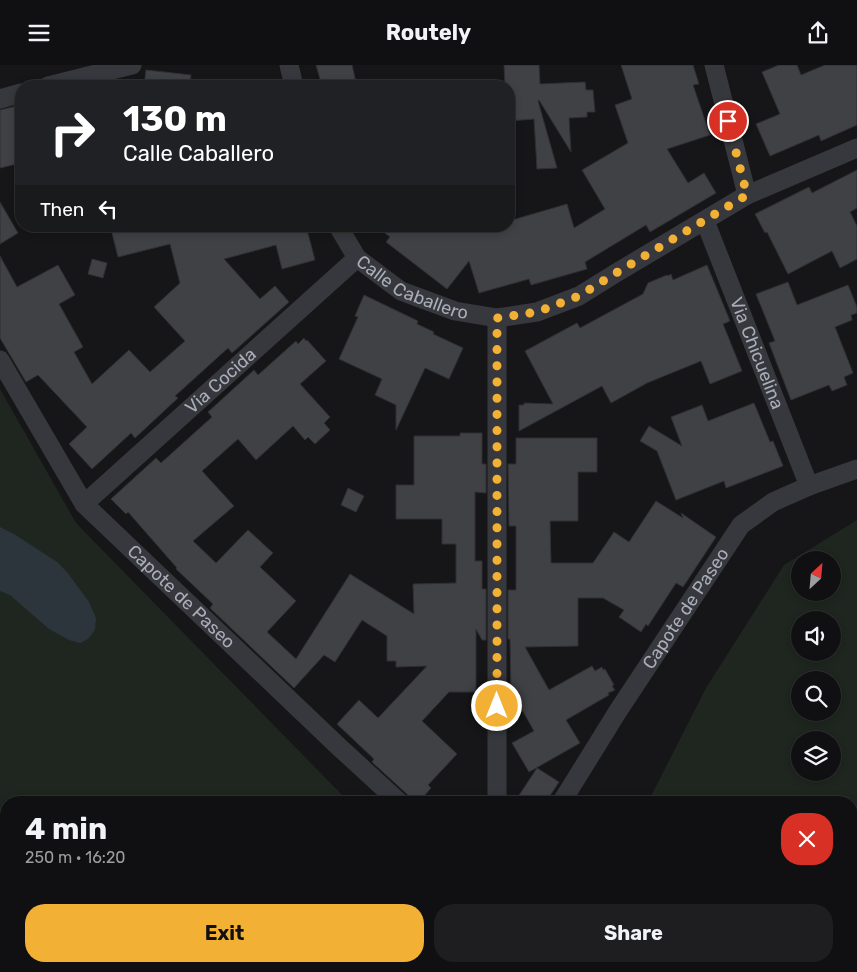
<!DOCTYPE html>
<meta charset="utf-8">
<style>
:root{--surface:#101012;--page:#1e1e20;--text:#f1f3f6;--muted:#9c9d9f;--line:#303032;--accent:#f2b134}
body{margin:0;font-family:Rubik,sans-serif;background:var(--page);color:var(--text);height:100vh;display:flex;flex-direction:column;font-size:19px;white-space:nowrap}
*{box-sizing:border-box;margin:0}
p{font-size:16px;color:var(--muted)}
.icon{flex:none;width:28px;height:28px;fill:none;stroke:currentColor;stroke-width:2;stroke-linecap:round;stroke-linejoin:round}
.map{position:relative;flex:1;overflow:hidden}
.sheet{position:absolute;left:0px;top:731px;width:858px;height:176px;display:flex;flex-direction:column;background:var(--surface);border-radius:20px 20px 0 0;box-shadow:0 2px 8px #0003,0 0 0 1px var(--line)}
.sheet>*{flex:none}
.top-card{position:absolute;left:15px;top:15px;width:500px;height:152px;border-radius:20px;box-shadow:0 2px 8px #0003,0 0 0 1px var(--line);background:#202124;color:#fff;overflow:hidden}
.needle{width:32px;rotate:26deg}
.tools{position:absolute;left:791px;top:486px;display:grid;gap:10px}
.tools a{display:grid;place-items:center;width:50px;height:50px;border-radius:50%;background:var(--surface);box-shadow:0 2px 8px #0003,0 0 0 1px var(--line);font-size:25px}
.pin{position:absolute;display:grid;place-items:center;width:42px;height:42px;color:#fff;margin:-21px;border:2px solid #fff;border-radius:50%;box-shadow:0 1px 5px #0007}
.me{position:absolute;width:55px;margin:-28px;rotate:0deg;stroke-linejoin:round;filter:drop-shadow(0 0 4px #0008)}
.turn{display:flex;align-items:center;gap:18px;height:105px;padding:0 25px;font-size:22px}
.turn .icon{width:65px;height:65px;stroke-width:2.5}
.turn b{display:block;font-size:35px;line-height:42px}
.then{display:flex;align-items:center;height:48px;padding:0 25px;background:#0003;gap:10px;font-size:19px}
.round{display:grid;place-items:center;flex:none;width:52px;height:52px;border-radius:20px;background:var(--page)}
.head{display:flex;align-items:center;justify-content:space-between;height:85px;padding:0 25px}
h1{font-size:30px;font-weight:700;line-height:38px}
.cta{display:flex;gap:10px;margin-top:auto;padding:10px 25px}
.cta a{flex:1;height:58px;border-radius:20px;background:var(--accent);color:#111;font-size:20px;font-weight:700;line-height:58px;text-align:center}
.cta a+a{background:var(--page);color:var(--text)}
header{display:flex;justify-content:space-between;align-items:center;height:65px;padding:0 25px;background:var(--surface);font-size:22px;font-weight:700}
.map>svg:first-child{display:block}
.green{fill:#1e261f;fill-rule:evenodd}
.water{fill:#2c353c}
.building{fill:#404145;stroke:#303034}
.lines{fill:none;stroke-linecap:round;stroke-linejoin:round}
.street{stroke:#37383d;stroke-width:19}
.route{stroke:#f2b134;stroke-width:9;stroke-dasharray:0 16.2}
.labels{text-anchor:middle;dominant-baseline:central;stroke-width:4;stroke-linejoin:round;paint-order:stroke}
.street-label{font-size:18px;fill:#a8adb8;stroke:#111113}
</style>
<header><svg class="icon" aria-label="menu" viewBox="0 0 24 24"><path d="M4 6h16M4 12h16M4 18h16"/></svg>Routely<svg class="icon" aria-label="share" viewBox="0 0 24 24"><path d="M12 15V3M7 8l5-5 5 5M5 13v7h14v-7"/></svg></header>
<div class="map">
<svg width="857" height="907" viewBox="0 0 857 907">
<rect width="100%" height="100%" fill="#161618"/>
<path class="green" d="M 0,324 L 76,458 L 349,737 L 6,738 L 6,901 L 851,901 L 851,738 L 648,737 L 706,623 L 784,500 L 857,455 L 857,907 L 0,907 ZM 800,495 L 832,495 L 832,528 L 800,528 ZM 800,555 L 832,555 L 832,588 L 800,588 ZM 800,615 L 832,615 L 832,648 L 800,648 ZM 800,675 L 832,675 L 832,708 L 800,708 Z"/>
<path class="water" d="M 0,462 L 14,469 L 57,497 L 67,507 L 89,537 L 96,553 L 95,565 L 88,574 L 80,578 L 69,575 L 49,564 L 10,530 L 0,526 Z"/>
<path class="building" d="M 316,0 L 352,0 L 357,21 L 322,21 Z
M 504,0 L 539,0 L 540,19 L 585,17 L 586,25 L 593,25 L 595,47 L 587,47 L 587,52 L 569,53 L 571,87 L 539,35 L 538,36 L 557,103 L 537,104 L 534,54 L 509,56 L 509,21 L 505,21 Z
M 621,0 L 693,0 L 699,19 L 693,20 L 710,70 L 667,84 L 688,118 L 704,108 L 716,128 L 650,167 L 646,160 L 585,197 L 587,204 L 531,220 L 529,214 L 479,228 L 469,196 L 447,224 L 386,177 L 390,172 L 376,161 L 509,161 L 509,156 L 567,139 L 574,163 L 605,144 L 582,105 L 628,78 L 615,40 L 632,34 Z
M 779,0 L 797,0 L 801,10 L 825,0 L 857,0 L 857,60 L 821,76 L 819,70 L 770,91 L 756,59 L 780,49 L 762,7 Z
M 146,5 L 191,10 L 190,21 L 144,21 Z
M 21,40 L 21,98 L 0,103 L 0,45 Z
M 857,105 L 857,143 L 850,147 L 857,161 L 857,194 L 840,203 L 832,186 L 788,209 L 767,167 L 765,168 L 755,149 L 809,122 L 812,128 Z
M 0,137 L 18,168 L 0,179 Z
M 120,161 L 306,161 L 315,195 L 282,204 L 276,180 L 224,194 L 260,234 L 275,221 L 289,237 L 232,288 L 228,283 L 175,331 L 178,333 L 135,373 L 131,368 L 92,404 L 69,379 L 87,362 L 38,310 L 26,317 L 0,273 L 0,191 L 17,222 L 58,200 L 75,230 L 59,239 L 83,282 L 74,287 L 92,319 L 129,285 L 150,307 L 185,276 L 154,242 L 180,218 L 170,179 L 118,192 L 111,164 Z
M 92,194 L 107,198 L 103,213 L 88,209 Z
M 707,200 L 730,256 L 723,259 L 742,306 L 710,319 L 701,296 L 647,318 L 611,338 L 602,321 L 519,366 L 519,340 L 524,340 L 524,338 L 553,339 L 525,286 L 577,258 L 580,263 L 643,229 L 648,218 L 667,210 L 668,211 L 671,209 L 673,215 Z
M 788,217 L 797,240 L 848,220 L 857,242 L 857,248 L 851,250 L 852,255 L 835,262 L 853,308 L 844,312 L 847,320 L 832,326 L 829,320 L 791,335 L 769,278 L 775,276 L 756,229 Z
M 364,230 L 418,256 L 417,259 L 434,267 L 433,269 L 463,283 L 449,314 L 425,303 L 396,365 L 396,340 L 375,330 L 382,314 L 339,294 L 358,252 L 355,251 Z
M 304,273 L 306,276 L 307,275 L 326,296 L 300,319 L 330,352 L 324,358 L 330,365 L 315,379 L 308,372 L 305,375 L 293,361 L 256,395 L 238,374 L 202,406 L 234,441 L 193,476 L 216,498 L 248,465 L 273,488 L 260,502 L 296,536 L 267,567 L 296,594 L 350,509 L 414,549 L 413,519 L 456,518 L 456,479 L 442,479 L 442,454 L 396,454 L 396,420 L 414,420 L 414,371 L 460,371 L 460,368 L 482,368 L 482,399 L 486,399 L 486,428 L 475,427 L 475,496 L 482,496 L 482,524 L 486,524 L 486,575 L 482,575 L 476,564 L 476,627 L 449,627 L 422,656 L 457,689 L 428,720 L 431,723 L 418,738 L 411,738 L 411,734 L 408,730 L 372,697 L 374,694 L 337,659 L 359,635 L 378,653 L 427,601 L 396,602 L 396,596 L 387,596 L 387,571 L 362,555 L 335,597 L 324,590 L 294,623 L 210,543 L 213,539 L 176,504 L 177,503 L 128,447 L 126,449 L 111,434 L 156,393 L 161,398 L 212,352 L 208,347 L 254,305 L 258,310 L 296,276 L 298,279 Z
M 754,338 L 770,377 L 773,376 L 783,401 L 726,423 L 724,416 L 676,435 L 657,386 L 640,376 L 649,361 L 682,381 L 671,352 L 702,340 L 708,356 Z
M 516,373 L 597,373 L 597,407 L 578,407 L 578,456 L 550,456 L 551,498 L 593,498 L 614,467 L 629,477 L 656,436 L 683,453 L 681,448 L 716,472 L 683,522 L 676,518 L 648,561 L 646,559 L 641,567 L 619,552 L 624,545 L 603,533 L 578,533 L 578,581 L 525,582 L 549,625 L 592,601 L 595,606 L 602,602 L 603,605 L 605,604 L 614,620 L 612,621 L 615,625 L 608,628 L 609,630 L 566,655 L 580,678 L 529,707 L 512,678 L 534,666 L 511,625 L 510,574 L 508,574 L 508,525 L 516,525 L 516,461 L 509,461 L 508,399 L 516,399 Z
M 348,423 L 364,431 L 356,447 L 341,440 Z
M 537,703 L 559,717 L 545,738 L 514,738 Z"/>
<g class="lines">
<g class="street">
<path d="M 289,0 L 294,21"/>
<path d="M 714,0 L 747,130"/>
<path d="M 48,21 L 132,0"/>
<path d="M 0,34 L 21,28"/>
<path id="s1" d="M 705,156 L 809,421"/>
<path id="s2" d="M 338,161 L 357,193 L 401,226 L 455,246 L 497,253 L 537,247 L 579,231 L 616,208 L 747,130 L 857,83"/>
<path id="s3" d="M 0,295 L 84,439 L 338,681 L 400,738"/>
<path id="s4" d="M 84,439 L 357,193"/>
<path d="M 497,738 L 497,253"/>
<path id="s5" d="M 561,738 L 618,646 L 741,460 L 773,437 L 809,421 L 857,404"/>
</g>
</g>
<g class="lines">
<path class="route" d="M 497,641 L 497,253 L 537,247 L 579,231 L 616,208 L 747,130 L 728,56"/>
</g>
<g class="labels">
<g class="street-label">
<text stroke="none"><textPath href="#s2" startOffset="101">Calle Caballero</textPath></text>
<text stroke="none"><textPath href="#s1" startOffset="142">Via Chicuelina</textPath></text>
<text stroke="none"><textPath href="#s4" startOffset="184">Via Cocida</textPath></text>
<text stroke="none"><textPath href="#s3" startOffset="301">Capote de Paseo</textPath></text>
<text stroke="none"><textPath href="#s5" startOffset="231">Capote de Paseo</textPath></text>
</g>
</g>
</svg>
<div class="tools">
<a><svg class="needle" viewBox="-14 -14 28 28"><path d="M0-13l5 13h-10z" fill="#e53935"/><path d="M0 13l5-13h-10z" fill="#9c9d9f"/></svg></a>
<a><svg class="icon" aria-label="sound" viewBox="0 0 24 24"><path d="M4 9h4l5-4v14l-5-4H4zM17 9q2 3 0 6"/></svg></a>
<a><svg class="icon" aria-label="search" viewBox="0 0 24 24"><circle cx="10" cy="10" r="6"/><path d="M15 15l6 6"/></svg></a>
<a><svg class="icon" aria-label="layers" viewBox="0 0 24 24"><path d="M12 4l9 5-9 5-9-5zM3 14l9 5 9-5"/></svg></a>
</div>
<div class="pin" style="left:728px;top:56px;background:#d93025"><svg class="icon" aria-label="arrive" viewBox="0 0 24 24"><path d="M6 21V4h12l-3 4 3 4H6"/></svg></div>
<svg class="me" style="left:497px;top:641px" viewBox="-20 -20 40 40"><circle r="17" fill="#f2b134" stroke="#fff" stroke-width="3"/><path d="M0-11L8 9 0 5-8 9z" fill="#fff"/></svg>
<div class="top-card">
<div class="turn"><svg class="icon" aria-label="right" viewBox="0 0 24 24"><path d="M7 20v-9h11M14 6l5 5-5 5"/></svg><div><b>130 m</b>Calle Caballero</div></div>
<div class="then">Then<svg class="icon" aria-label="left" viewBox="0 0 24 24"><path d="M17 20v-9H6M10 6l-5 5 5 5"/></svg></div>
</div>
<section class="sheet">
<div class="head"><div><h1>4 min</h1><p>250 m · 16:20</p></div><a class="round" style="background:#d93025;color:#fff"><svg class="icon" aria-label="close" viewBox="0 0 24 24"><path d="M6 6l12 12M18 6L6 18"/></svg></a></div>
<div class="cta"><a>Exit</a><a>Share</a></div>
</section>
</div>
